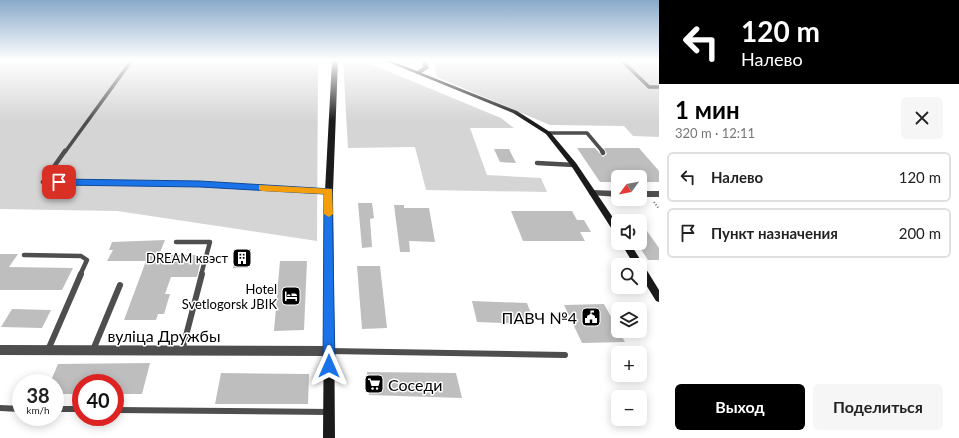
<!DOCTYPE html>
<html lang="ru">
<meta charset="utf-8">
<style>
:root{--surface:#fff;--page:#f6f6f6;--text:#222;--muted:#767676;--line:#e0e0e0;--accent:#000}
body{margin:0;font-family:Lato,sans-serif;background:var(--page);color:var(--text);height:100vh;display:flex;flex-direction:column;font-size:15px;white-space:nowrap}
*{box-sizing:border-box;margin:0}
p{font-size:13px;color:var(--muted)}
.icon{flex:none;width:22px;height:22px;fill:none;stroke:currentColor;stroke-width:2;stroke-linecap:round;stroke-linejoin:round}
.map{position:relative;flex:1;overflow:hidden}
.details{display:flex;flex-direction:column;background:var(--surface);width:300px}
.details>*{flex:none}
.top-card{background:#000;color:#fff;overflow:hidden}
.needle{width:26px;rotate:238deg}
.fabs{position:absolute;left:611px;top:170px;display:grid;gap:8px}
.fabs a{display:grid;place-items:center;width:36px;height:36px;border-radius:6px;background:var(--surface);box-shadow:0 2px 10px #0003;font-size:20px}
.speed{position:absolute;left:12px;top:374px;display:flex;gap:8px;font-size:20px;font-weight:700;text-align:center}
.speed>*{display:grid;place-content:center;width:52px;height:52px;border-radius:50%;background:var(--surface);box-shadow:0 2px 10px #0003;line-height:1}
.speed small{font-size:10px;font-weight:400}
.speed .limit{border:6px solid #d22;background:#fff;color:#111}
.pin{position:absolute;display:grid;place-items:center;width:34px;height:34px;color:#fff;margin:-17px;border-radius:8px;box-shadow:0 2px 6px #0006}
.me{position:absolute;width:44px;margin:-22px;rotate:0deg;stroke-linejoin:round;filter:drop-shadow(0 0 3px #0008)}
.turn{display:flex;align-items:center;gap:14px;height:84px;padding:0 16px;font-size:18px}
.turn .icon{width:52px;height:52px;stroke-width:2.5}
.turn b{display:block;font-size:28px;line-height:34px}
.round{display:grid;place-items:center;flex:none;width:42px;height:42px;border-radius:6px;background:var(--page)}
.overview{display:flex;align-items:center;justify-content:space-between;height:68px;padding:0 16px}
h1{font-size:24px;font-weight:700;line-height:30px;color:var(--accent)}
.primary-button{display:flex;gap:8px;margin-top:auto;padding:8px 16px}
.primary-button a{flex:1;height:46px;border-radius:6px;background:var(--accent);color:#fff;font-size:16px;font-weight:700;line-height:46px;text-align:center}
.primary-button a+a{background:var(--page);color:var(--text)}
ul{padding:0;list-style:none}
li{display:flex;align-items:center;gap:12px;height:50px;margin:0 8px 6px;padding:0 8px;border:2px solid var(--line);border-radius:6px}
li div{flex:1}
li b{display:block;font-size:15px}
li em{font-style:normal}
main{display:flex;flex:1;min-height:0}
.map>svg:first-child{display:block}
.green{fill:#d5d5d5}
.building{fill:#bebebe}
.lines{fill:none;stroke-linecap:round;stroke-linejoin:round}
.path{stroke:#707070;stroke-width:2;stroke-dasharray:1 2;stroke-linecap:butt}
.lane-far2{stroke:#4e4e4e;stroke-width:3.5}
.lane-far1{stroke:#4e4e4e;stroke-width:4.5}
.lane{stroke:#4e4e4e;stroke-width:6}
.street{fill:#4e4e4e;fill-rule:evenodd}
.secondary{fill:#1b1b1b;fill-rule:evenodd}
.route{fill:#1a73e8;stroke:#114b97}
.slow{fill:#f59e0b}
.labels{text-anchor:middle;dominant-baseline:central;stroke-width:3;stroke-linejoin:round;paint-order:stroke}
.poi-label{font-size:13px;fill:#000;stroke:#fff;text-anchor:end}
.near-poi-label{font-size:16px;fill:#000;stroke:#fff;text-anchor:end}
.near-street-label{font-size:16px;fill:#000;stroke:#fff}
</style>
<main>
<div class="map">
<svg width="659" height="438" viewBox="0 0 659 438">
<rect width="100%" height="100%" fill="#fff"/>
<path class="green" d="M 0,60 L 318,60 L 317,241 L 117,211 L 0,209 Z
M 343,60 L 361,60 L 501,118 L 514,128 L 470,128 L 487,175 L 541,178 L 547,192 L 426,190 L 415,147 L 348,148 Z
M 433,60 L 659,60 L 659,137 L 633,136 L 624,126 L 550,125 L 437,77 Z"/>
<path class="building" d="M 577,148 L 595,148 L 603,157 L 607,154 L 604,148 L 639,148 L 659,171 L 659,182 L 640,182 L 640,177 L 618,177 L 618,182 L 600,182 Z
M 494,149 L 509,149 L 516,163 L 500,162 Z
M 358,203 L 372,203 L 374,218 L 370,219 L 372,247 L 362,248 Z
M 394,205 L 404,205 L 404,208 L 429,208 L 435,242 L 409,241 L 410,252 L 400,252 Z
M 511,211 L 572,211 L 577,220 L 584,220 L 591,232 L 580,232 L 585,241 L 523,241 Z
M 640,221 L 659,248 L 659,260 L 648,260 L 640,248 Z
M 165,240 L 159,255 L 202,255 L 197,277 L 171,277 L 165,294 L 170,294 L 164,314 L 158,314 L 156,320 L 124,320 L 146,261 L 107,261 L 113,250 L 109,250 L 112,242 Z
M 236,249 L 251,249 L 248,268 L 233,268 Z
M 0,254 L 18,254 L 9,267 L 73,268 L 62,290 L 0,290 Z
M 280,261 L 307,261 L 304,330 L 274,331 Z
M 357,266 L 380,266 L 387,328 L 362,329 Z
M 472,301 L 527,303 L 535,324 L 477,322 Z
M 604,304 L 625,342 L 582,343 L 564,305 Z
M 12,309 L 51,310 L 42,328 L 1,327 Z
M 150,363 L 142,394 L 115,394 L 115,383 L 81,383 L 81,394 L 55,394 L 55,383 L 50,383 L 58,364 Z
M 367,372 L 456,373 L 462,398 L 369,395 Z
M 221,373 L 309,374 L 308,404 L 215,404 Z"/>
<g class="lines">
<path class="path" d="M 654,202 L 659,209"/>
<path class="lane-far2" d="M 621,60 L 649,87 L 659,87
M 548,133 L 587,133 L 603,152
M 65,152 L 132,60"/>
<path class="lane-far1" d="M 65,151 L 43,182 L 200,184 L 329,191
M 602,151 L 603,153
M 537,163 L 574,165
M 176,242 L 210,242 L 201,275
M 24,255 L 81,256 L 87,260 L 80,275"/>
<path class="lane" d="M 48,350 L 81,274
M 93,350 L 120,285
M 182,351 L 202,274
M 329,351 L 565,355
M 0,408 L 21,409
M 55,409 L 81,409
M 115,410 L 329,412"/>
<path class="street" d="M 422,60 L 426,60 L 429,68 L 420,74 L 416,74 L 416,72 L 423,67 Z
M 593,190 L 618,191 L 618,197 L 590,195 L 589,193 Z
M 640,191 L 659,191 L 659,197 L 640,197 Z
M 0,345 L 329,346 L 333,347 L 334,351 L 333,355 L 329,356 L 0,355 Z"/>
<path class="secondary" d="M 332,60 L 338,60 L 333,191 L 335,438 L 323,438 L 325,191 Z
M 383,60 L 389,60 L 517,111 L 550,132 L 576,163 L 618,225 L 618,235 L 615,234 L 572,167 L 546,134 L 513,113 Z
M 621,243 L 630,243 L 659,290 L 659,302 L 656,301 L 640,275 L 640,265 L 634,265 Z"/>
</g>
<linearGradient id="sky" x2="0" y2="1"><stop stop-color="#89aaca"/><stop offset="0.5" stop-color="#fff"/><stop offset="1" stop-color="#fff" stop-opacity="0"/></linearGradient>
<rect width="659" height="121" fill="url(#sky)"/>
<path class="route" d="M 59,179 L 200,181 L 332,189 L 335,366 L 333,371 L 329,372 L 325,371 L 323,366 L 324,194 L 200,187 L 59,185 L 54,182 Z"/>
<path class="slow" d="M 259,185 L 332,189 L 333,214 L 329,217 L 324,214 L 324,194 L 262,191 L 259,190 Z"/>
<defs>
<g id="building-square" transform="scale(1)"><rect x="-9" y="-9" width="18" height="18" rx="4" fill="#000" stroke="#fff"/><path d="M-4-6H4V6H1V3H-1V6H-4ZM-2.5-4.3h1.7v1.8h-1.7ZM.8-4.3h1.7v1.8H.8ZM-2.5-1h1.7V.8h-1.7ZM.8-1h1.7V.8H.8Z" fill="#fff"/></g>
<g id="hotel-square" transform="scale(1)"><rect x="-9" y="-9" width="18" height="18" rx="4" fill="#000" stroke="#fff"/><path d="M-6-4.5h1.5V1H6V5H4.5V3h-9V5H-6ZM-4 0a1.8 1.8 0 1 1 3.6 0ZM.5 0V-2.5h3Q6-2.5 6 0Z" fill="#fff"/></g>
<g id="civic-square" transform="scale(1)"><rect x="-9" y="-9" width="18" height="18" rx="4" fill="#000" stroke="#fff"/><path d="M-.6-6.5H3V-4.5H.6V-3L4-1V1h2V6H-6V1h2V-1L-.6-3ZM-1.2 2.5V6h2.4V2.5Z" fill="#fff"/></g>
<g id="supermarket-square" transform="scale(1)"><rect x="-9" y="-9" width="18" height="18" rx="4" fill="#000" stroke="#fff"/><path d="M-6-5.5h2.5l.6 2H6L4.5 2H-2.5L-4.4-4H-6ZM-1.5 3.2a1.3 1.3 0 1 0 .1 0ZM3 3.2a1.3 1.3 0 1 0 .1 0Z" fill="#fff"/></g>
</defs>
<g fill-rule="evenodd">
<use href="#building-square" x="242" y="258"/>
<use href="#hotel-square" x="291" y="296"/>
<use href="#civic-square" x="591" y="317"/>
<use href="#supermarket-square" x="374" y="384"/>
</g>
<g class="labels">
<g class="poi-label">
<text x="228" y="258">DREAM квэст</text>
<text x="277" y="289">Hotel<tspan x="277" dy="15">Svetlogorsk JBIK</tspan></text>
</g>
<g class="near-poi-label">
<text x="577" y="317">ПАВЧ №4</text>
<text x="388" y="384" text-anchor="start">Соседи</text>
</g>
<g class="near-street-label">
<text x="164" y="335">вуліца Дружбы</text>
</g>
</g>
</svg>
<div class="fabs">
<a><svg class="needle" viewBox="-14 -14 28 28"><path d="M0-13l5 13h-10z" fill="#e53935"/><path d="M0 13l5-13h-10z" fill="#767676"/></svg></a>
<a><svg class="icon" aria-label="sound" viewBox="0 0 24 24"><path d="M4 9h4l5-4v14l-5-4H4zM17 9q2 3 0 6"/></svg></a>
<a><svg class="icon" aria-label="search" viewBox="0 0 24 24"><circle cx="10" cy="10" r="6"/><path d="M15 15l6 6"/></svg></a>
<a><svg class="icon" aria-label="layers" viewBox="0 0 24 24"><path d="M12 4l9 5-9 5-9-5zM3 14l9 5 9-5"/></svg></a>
<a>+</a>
<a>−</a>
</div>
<div class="speed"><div>38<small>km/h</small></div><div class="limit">40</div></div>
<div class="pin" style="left:59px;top:182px;background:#d93025"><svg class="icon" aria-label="arrive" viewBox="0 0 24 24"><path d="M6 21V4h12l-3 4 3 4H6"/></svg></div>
<svg class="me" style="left:329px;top:366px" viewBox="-20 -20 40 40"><path d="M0-17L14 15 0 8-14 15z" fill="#1a73e8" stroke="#fff" stroke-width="4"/></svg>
</div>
<section class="details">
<div class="top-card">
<div class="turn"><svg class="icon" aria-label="left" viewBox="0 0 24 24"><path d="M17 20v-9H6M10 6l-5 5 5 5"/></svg><div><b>120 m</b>Налево</div></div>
</div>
<div class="overview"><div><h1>1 мин</h1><p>320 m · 12:11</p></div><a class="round"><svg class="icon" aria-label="close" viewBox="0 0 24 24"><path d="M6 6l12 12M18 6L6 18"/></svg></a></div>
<ul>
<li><svg class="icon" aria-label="left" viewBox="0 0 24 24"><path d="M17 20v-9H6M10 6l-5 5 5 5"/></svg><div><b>Налево</b></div><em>120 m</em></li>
<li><svg class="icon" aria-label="arrive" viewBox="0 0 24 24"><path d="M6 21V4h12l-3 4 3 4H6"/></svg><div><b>Пункт назначения</b></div><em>200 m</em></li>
</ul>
<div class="primary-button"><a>Выход</a><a>Поделиться</a></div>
</section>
</main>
